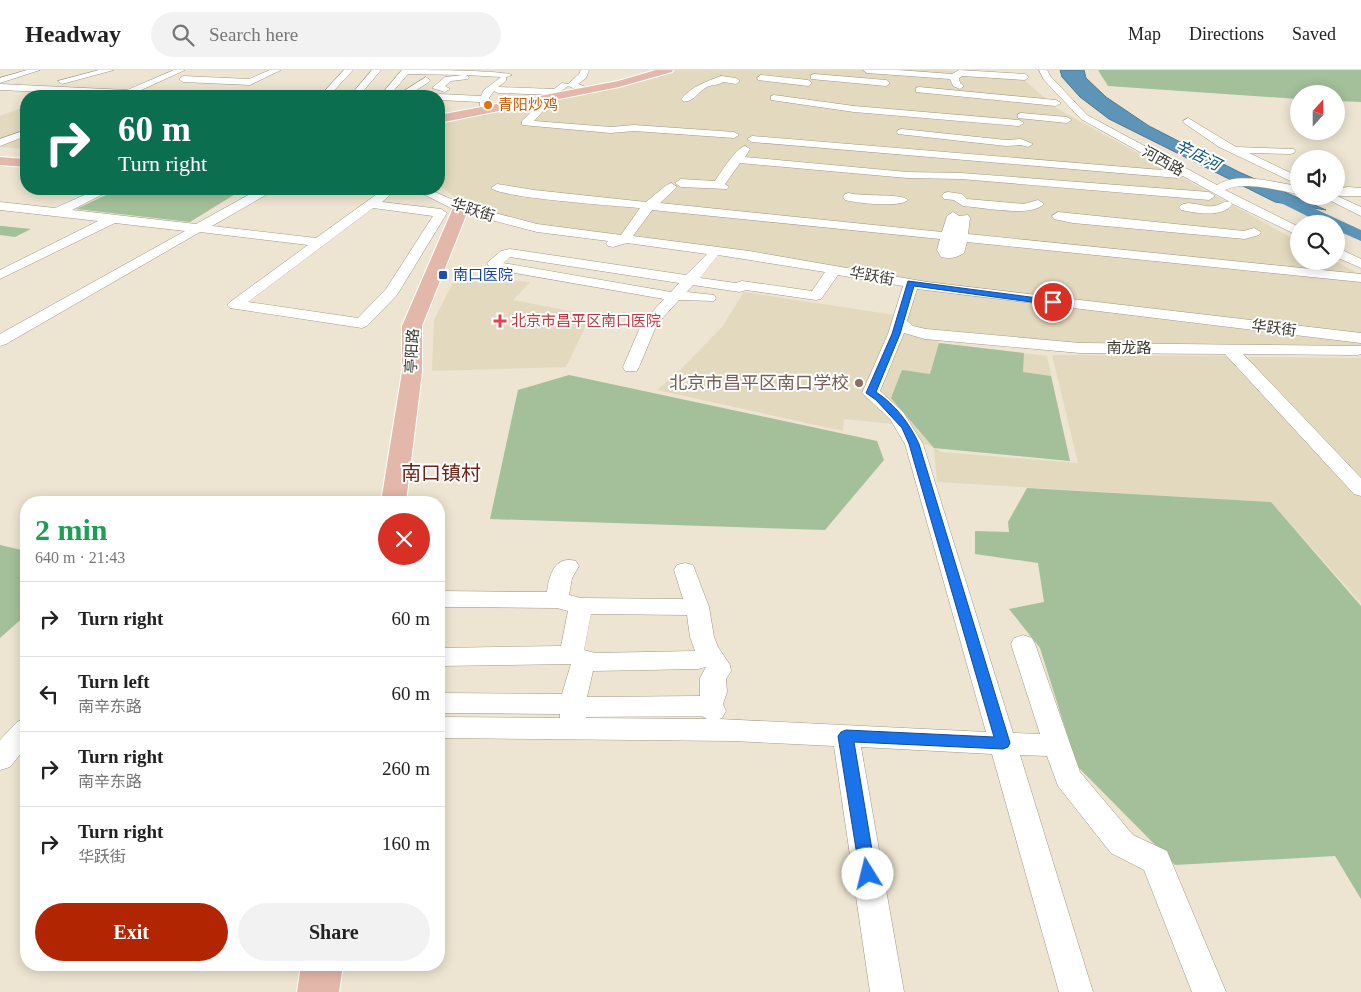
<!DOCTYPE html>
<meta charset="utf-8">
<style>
:root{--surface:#fff;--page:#f2f2f2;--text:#222;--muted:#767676;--line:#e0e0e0;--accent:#b12502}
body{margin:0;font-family:"Times New Roman","Noto Sans SC",serif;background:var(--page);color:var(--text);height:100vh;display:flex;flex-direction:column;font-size:19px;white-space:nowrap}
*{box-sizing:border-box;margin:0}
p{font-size:16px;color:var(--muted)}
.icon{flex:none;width:28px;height:28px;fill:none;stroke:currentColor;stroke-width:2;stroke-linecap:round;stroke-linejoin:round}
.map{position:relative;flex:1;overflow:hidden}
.side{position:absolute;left:20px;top:426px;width:425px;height:475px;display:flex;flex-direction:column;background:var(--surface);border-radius:20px;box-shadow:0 2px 12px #0003}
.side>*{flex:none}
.top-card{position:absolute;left:20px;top:20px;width:425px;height:105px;border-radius:20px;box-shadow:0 2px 12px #0003;background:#0b6e4f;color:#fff;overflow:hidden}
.needle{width:32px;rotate:21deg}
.controls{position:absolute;left:1290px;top:15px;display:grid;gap:10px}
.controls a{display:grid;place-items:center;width:55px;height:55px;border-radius:50%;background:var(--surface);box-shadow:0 2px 12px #0003;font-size:25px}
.pin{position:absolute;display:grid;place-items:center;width:42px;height:42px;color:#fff;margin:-21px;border:2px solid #fff;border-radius:50%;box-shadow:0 1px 5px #0007}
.me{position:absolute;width:55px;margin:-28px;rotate:351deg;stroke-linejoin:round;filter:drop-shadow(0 0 4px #0008)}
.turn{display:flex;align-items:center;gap:18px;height:105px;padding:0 15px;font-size:22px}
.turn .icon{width:65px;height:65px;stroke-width:2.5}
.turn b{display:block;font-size:35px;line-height:42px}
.round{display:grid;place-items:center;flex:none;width:52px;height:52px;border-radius:26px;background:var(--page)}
.overview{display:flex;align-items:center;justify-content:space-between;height:85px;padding:0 15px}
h1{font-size:30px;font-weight:700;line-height:38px;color:#1e9e55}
.action{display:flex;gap:10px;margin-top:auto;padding:10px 15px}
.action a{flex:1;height:58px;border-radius:30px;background:var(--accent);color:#fff;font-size:20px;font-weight:700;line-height:58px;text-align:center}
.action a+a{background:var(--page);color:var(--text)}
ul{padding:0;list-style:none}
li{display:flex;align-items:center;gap:15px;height:75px;padding:0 15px;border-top:1px solid var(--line)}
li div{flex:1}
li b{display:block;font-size:19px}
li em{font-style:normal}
header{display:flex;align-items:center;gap:30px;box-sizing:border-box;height:70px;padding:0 25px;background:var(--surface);border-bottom:1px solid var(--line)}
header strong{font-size:24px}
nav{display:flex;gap:28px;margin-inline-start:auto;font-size:18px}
.search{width:350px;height:45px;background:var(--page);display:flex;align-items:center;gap:12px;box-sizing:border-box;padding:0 18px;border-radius:28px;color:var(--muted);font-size:19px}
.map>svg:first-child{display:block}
.built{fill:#e3d9be}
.green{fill:#a3c09a}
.water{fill:#5c95b8;stroke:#527990}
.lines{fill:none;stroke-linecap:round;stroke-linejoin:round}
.river{fill:#5c95b8;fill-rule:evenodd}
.minor-casing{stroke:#9e9785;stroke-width:1}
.major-casing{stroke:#fff;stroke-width:2}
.minor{fill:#fff;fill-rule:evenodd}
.major{fill:#e3b7a9;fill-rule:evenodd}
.route{fill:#1a73e8;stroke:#114b97}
.food-dot{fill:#e8710a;stroke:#fff;stroke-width:2}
.transit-dot{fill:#1a4fb4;stroke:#fff;stroke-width:2}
.health-dot{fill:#e0444e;stroke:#fff;stroke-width:2}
.education-dot{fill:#8d6e63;stroke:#fff;stroke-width:2}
.labels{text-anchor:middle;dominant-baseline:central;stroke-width:4;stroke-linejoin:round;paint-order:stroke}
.far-food-label{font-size:15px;fill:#c56008;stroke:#fff;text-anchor:start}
.far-street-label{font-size:15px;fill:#3c3931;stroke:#fff}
.far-transit-label{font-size:15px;fill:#164399;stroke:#fff;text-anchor:start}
.far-health-label{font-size:15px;fill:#be3a42;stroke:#fff;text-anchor:start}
.far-water-label{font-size:16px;font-style:italic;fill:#0b5578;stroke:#fff}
.education-label{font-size:18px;fill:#785e54;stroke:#fff;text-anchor:end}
.quarter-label{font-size:20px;fill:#6a2619;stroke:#fff}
</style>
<header>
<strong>Headway</strong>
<div class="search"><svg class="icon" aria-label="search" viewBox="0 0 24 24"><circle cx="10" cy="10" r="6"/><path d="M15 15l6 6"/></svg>Search here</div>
<nav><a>Map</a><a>Directions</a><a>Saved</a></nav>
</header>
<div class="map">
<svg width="1361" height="922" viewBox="0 0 1361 922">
<rect width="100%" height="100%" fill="#ede5d1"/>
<path class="built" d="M 676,0 L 940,0 L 1021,7 L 1056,38 L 1299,172 L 1299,191 L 1335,191 L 1361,205 L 1361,275 L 1314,277 L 1054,273 L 918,259 L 907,250 L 915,216 L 481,147 L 439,115 L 439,54 L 658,7 Z
M 26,36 L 26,79 L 0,77 L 0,46 Z
M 457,205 L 530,212 L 513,230 L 591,245 L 566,297 L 432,301 L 434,250 Z
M 744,222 L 895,245 L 895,250 L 935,268 L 939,273 L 1047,286 L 1070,391 L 935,378 L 941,382 L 1078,393 L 1052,285 L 1223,286 L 1247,289 L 1251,287 L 1361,288 L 1361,533 L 1271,432 L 937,412 L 934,378 L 921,372 L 893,354 L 844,349 L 843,361 L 657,320 L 676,304 L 722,257 Z"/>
<path class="green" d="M 1098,0 L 1361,0 L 1361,32 L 1336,31 L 1336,24 L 1299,24 L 1299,29 L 1108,16 Z
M 119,119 L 193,119 L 237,123 L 190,152 L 76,139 Z
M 0,156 L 2,156 L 31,159 L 15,167 L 0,165 Z
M 939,273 L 1024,283 L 1023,302 L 1051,306 L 1070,391 L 934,378 L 891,328 L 902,300 L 930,304 Z
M 569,305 L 877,371 L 884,390 L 825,460 L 490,449 L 518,320 Z
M 1027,418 L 1271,432 L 1361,536 L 1361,829 L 1335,786 L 1175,795 L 1077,696 L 1040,578 L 1009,539 L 1044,532 L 1038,493 L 975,484 L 975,461 L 1009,462 L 1008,452 Z
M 0,475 L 26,481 L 26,545 L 0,568 Z"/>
<path class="water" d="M 1060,0 L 1084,0 L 1086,8 L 1106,27 L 1149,56 L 1239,102 L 1326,140 L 1275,132 L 1109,49 L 1080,27 L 1062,7 Z"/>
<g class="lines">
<path class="river" d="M 1268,117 L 1361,160 L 1361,171 L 1336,160 L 1336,154 L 1323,154 L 1263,124 L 1261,121 L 1263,118 Z"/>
<g class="minor-casing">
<path id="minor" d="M 27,0 L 40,0 L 0,13 L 0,8 Z
M 99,0 L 114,0 L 62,14 L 58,11 Z
M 174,0 L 185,0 L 139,21 L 186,23 L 190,26 L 134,26 L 0,20 L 0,14 L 127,20 Z
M 270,0 L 281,0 L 250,15 L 183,12 L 179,9 L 183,6 L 249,9 Z
M 344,0 L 353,0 L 329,26 L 320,26 Z
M 372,0 L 381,0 L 359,26 L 350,26 Z
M 402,0 C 422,0 501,0 512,5 L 506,7 L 506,11 L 498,17 L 554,19 L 562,13 L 568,14 L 579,4 L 581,0 L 589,0 L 586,8 L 578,14 L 586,17 L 586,21 L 580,21 L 568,16 L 556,25 L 498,23 L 494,21 L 489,28 L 490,38 L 485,41 L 480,38 L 480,32 L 439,30 L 439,26 L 435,26 L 439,24 L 481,26 L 484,20 L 501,7 L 466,5 L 469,7 L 468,9 L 451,11 L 445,16 L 450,19 L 445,22 L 432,18 L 445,7 L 463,5 L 408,4 L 389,26 L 380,26 Z
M 863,0 L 898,0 L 952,4 L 959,0 L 1025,4 L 1029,7 L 1025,10 L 962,6 L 959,8 L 960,13 L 964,16 L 960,19 L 953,16 L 950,9 L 867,3 Z
M 1039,0 L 1047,0 L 1051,7 L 1087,45 L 1217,115 C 1240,101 1274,113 1299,116 L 1299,124 C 1279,121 1243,110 1225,120 L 1299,157 L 1299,166 L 1231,133 L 1232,135 C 1221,148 1196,143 1181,140 L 1179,137 C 1187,128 1203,138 1214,136 C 1221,135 1223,131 1230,132 L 1183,106 L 1178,108 L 752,72 L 747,69 L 752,66 L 1174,101 L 1081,49 L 1044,10 Z
M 814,4 L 886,10 L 890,13 L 886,16 L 811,9 L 811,5 Z
M 761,5 L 808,10 L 812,13 L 808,16 L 758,10 L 757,8 Z
M 721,6 L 736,8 L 740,11 L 736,14 L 723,12 C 717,16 713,14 707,17 C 698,21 694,33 683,31 L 681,29 C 693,16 705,12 721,6 Z
M 426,7 L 430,10 L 429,12 L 407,26 L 396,26 Z
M 919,17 L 1056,30 L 1061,33 L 1056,36 L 916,22 L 916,18 Z
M 774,25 L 854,36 L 1019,50 L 1024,53 L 1019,56 L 854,42 L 771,30 L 771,26 Z
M 543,26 L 546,27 L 550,33 L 534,51 L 611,57 L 634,55 L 734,62 L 739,65 L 734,68 L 634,61 L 611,63 L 522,55 L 522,51 L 540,33 L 538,29 L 540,27 Z
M 1021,43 L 1067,47 L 1072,50 L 1067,53 L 1018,48 L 1018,44 Z
M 1188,48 L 1236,77 L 1294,79 L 1295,81 L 1294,83 L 1290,84 L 1249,83 L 1299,107 L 1299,115 L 1219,77 L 1184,53 L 1183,51 Z
M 902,59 L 1006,70 L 1021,69 L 1033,74 L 1028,77 L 1021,75 L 1006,76 L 898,64 L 897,62 L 898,60 Z
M 26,60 L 26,66 L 0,76 L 0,69 Z
M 745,76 L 750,79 L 745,87 L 907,102 L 961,103 L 1209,122 L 1215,126 L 1209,130 L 961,109 L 907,108 L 740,93 L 725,114 L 729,117 L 727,119 L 681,117 L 675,113 L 681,109 L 715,111 C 722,101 735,79 745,76 Z
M 671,113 L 677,117 L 660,133 L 942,162 L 947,146 L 953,142 L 959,146 L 968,145 L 970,148 L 968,164 L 1361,204 L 1361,212 L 967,172 L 964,183 C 956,188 950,189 941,187 L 937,180 L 940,169 L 652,140 L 633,166 L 749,181 L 927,212 L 1361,263 L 1361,273 L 917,219 L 907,251 L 913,256 L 926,259 L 1080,273 L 1361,276 L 1361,284 L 1358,285 L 1243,284 L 1361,408 L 1361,426 L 1354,424 L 1225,284 L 1080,283 L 925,269 L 904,263 L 880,321 L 903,342 L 923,374 L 1013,663 L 1040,664 L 1011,574 L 1014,568 L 1023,565 L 1032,568 L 1035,574 L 1080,702 L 1133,765 L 1167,781 L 1226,922 L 1192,922 L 1144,800 L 1111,783 L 1058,716 L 1047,686 L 1020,685 L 1093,922 L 1059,922 L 992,684 L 861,677 L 904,922 L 870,922 L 834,676 L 733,671 L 439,668 L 439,647 L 560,648 L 560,644 L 439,643 L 439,623 L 562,624 L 571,594 L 439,596 L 439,578 L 561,576 L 568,541 L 557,538 L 439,537 L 439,521 L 547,522 C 549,505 555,485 576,491 L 579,496 L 572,508 L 569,525 L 581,528 L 683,529 L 674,500 L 677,495 L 685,493 L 693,495 L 709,537 L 714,567 L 718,577 L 730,595 L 731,601 L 726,609 L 727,622 L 723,634 L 726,641 L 722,648 L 719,649 L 986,662 L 905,374 L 890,349 L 862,323 L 888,264 L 903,216 L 838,205 L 821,229 L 816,230 L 746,220 L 740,222 L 693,215 L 687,222 L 714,225 L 716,228 L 714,231 L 679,230 L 657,254 L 639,297 L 637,301 L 625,301 L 623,297 L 642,253 L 664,229 L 503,201 L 490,198 L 487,193 L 501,181 L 510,179 L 686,205 L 707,184 L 627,173 L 613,177 L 608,176 L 606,173 L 608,171 L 537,162 L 457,141 L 413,119 L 428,119 L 465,135 L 537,154 L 621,165 L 640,138 C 618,136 501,128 491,118 L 497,114 L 534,120 L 646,132 C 653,127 665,115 671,113 ZM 718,185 L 825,202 L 812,221 L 742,211 L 736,213 L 700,208 ZM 510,187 L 679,213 L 671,222 L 503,193 ZM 591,544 L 687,545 L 690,567 L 695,581 L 595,583 L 584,580 ZM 706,597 L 700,608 L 700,626 L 587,627 L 593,601 L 698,599 ZM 702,646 L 707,649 L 586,648 L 586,647 Z
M 1348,117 L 1361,118 L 1361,126 L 1337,126 L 1361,137 L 1361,146 L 1321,126 L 1336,126 L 1336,119 Z
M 98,119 L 113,119 L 72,140 L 196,154 L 259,119 L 273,119 L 271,122 L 212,156 L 316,168 L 384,119 L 397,119 L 382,132 L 441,139 L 447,143 L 397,225 L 367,256 L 362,258 L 230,238 L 227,235 L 230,232 L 308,175 L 200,162 L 6,274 L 0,276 L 0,264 L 185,161 L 115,153 L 0,209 L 0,200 L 98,151 L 0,140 L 0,132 L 55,138 ZM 373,138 L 433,146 L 386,219 L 358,248 L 248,232 Z
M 948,122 L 962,124 L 967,129 L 1024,134 L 1038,130 L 1044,134 C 1031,148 981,137 963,136 L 954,130 L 944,129 L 942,126 L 944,123 Z
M 849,123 C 862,127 901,123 908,130 C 900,138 856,133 845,130 L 843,127 L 845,124 Z
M 1058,142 L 1244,161 L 1254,158 L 1261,162 L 1259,165 L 1245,169 L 1073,153 L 1054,149 L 1052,146 Z
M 1336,177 L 1361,189 L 1361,198 L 1336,187 Z
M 26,648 L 26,677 L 10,697 L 0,700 L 0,670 L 17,652 Z"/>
</g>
<g class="major-casing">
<path id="major" d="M 656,0 L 673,0 L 672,2 L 619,17 L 439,53 L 439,45 L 618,11 Z
M 0,87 L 26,89 L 26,97 L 0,95 Z
M 461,133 L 466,135 L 469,138 L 422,256 L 422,302 L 406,432 L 381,432 L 402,302 L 402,256 L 453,138 L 456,135 Z
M 301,895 L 343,895 L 339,922 L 297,922 Z"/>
</g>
<use href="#minor" class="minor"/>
<use href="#major" class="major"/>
</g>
<path class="route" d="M 908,211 L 1053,230 L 1057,232 L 1053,235 L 914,216 L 900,264 L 876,322 C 895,334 910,354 919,374 L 1010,673 L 1008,677 L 1003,679 L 854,672 L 876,804 L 874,809 L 868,811 L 862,809 L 860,804 L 838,666 L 841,662 L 846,660 L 994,667 L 909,374 L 902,358 L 876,330 L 866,323 L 892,264 Z"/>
<circle class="food-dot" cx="488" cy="35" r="5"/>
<rect class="transit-dot" x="438" y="200" width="10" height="10" rx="2.5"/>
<path class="health-dot" d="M497.5 243.5h5v5h5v5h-5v5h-5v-5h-5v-5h5z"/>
<circle class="education-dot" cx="859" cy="313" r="5"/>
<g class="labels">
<g class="far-food-label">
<text x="498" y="35">青阳炒鸡</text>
</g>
<g class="far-street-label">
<text transform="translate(1163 91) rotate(29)">河西路</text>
<text transform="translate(473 140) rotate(18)">华跃街</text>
<text transform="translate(872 206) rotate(10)">华跃街</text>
<text transform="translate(1274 258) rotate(7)">华跃街</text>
<text x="1129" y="278">南龙路</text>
<text transform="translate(412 281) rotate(-87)">亭阳路</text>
</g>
<g class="far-transit-label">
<text x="453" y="205">南口医院</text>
</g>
<g class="far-health-label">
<text x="511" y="251">北京市昌平区南口医院</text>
</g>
<g class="far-water-label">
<text transform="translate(1198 85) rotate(27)">辛店河</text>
</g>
<g class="education-label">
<text x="849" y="313">北京市昌平区南口学校</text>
</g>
<g class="quarter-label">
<text x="441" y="403">南口镇村</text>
</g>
</g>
</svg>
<div class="controls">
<a><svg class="needle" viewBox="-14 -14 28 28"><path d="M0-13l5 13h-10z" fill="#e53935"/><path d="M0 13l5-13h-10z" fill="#767676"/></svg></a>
<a><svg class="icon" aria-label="sound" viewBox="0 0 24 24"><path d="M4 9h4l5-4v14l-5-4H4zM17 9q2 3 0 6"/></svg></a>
<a><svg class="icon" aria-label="search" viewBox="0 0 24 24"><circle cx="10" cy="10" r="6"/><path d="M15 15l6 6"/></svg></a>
</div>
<div class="pin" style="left:1053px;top:232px;background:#d93025"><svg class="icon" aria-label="arrive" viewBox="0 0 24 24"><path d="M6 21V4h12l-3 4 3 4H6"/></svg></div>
<svg class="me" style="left:868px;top:804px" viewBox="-20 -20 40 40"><circle r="19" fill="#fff"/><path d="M0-13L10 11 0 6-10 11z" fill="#1a73e8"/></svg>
<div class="top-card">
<div class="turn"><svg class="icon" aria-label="right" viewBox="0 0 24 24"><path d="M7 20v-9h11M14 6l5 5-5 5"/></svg><div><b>60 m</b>Turn right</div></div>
</div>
<section class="side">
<div class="overview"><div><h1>2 min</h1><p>640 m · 21:43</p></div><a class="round" style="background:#d93025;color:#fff"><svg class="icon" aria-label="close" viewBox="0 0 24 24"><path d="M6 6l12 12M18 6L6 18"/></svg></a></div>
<ul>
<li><svg class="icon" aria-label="right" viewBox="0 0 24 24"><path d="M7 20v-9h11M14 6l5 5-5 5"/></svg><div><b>Turn right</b></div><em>60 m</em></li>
<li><svg class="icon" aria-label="left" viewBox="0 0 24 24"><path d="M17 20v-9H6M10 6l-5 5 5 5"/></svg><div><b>Turn left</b><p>南辛东路</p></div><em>60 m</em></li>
<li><svg class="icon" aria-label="right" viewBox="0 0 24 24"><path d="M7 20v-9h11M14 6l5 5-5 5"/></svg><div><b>Turn right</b><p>南辛东路</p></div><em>260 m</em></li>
<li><svg class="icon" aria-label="right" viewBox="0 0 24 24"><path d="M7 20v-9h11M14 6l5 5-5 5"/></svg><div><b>Turn right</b><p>华跃街</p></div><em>160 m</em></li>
</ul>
<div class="action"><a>Exit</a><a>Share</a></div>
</section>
</div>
